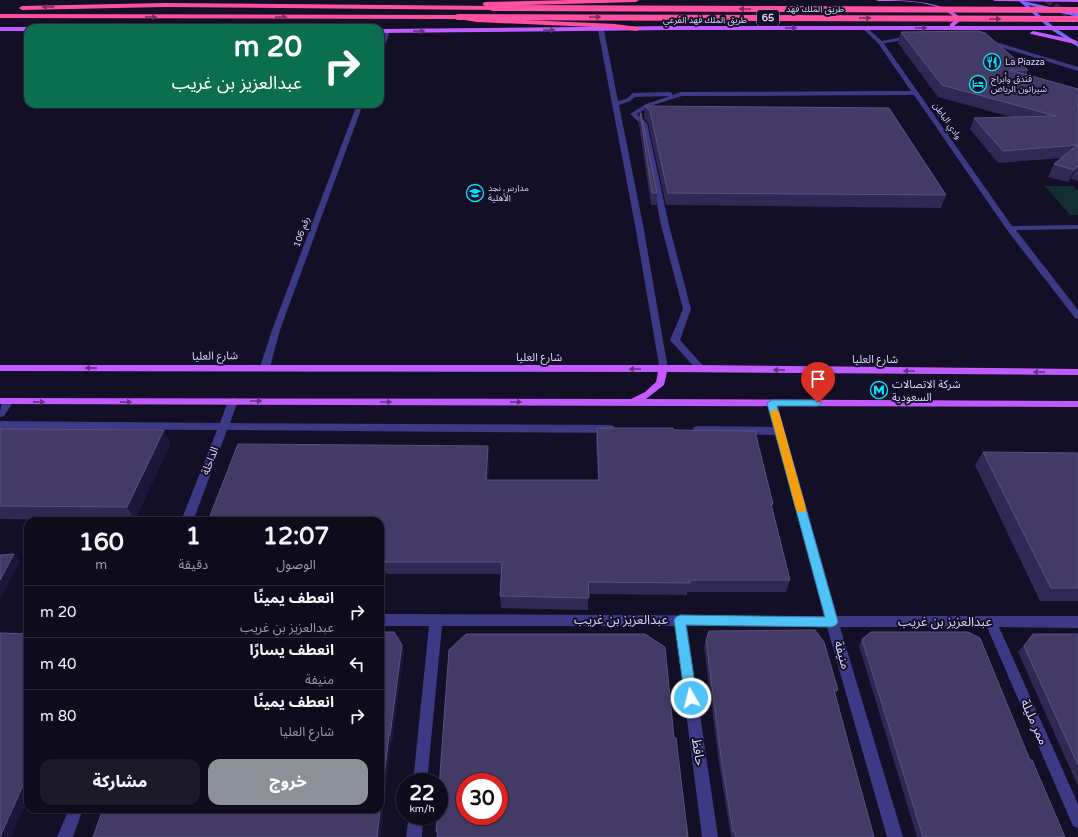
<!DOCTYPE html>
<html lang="ar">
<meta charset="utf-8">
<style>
:root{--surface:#0e0b1c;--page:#1c1929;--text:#f1f3f6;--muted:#9b9ba3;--line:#2e2b3b;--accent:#8c9099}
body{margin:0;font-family:"Varela Round","Noto Sans Arabic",sans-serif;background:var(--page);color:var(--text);direction:rtl;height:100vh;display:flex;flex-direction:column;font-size:15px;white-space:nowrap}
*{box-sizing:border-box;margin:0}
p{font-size:13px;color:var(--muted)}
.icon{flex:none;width:22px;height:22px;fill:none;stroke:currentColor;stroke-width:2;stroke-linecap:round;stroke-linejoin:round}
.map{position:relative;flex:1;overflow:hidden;direction:ltr}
.details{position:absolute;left:24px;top:517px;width:360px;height:296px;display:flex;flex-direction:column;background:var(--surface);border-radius:12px;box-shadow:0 1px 3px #0004,0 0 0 1px var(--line);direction:rtl}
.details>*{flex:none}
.guide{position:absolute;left:24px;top:24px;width:360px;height:84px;border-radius:12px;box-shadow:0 1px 3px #0004,0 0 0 1px var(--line);direction:rtl;background:#0b6e4f;color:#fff;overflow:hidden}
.speed{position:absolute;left:396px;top:773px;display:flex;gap:8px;font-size:20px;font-weight:700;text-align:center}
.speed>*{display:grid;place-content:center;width:52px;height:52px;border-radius:50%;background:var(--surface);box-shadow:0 1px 3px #0004,0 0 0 1px var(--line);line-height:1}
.speed small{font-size:10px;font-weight:400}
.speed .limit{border:6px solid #d22;background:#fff;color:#111}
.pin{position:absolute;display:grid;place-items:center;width:34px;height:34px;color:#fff;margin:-41px -17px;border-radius:50% 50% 50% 0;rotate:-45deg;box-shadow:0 0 4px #0007}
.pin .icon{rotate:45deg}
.me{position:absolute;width:44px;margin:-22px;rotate:352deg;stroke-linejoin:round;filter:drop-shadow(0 0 3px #0008)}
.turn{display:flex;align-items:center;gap:14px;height:84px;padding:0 16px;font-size:18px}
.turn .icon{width:52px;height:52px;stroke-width:2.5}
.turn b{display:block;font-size:28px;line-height:34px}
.eta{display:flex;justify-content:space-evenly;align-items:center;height:68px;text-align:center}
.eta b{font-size:24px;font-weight:800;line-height:28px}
.cta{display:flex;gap:8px;margin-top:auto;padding:8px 16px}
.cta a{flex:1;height:46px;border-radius:12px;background:var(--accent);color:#fff;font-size:16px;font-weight:800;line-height:46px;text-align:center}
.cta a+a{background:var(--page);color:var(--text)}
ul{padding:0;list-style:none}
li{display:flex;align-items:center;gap:12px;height:52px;padding:0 16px;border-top:1px solid var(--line)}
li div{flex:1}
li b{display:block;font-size:15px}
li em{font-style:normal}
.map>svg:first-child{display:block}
.green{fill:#12302f}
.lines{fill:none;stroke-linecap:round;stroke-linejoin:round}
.highway-tunnel{stroke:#312d47;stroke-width:6;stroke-dasharray:6 3.5;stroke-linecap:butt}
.lane{fill:#3d3a85;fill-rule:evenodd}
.street{fill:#3d3a85;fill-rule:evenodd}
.secondary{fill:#6f6bff;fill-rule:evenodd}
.primary{fill:#c25bff;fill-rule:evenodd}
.highway{fill:#ff4fa3;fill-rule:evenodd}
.highway-bridge{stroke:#ff4fa3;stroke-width:6}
.wall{fill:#312854}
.shaded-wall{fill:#1d163a}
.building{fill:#433a66;stroke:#5a527e;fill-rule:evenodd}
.oneway{fill:#7d2c5e}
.oneway2{fill:#623188}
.route{fill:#4fc3f7;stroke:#337fa1}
.slow{fill:#f59e0b}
.labels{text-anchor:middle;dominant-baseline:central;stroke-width:4;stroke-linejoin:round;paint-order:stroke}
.far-street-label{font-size:9px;fill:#d9d4ff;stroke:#130f26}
.far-poi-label{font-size:9px;fill:#d9d4ff;stroke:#130f26;text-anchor:start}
.shield{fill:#130f26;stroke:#9e99be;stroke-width:1}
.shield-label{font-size:10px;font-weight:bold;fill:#d9d4ff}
.street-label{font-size:11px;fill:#d9d4ff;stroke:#130f26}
.poi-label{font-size:11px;fill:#d9d4ff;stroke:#130f26;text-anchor:start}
.near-street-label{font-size:13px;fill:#d9d4ff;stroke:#130f26}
</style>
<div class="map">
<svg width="1078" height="837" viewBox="0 0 1078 837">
<rect width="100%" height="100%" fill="#130f26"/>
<path class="green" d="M 1045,186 L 1073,186 L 1078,191 L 1078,215 L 1070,215 Z"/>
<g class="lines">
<path class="highway-tunnel" d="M 1047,0 L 1078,23"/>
<path class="lane" d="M 913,35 L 915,36 L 915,38 L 880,44 L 877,42 Z
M 986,39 L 1078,67 L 1078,71 L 984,42 L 983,41 Z"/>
<path class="street" d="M 865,26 L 882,41 L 1012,226 L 1078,225 L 1078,229 L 1016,230 L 1078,310 L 1078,319 L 1075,318 L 1007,230 L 914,95 L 682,96 L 650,106 L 637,114 L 647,123 L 669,225 L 691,309 L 680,340 L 705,368 L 703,370 L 697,370 L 670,340 L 683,309 L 661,225 L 641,124 L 630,114 L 646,104 L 670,96 L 635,97 L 630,101 L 619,105 L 643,225 L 668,369 L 663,372 L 660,371 L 635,225 L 598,30 L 601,28 L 604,30 L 618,101 L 626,99 L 633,93 L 670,92 L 672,93 L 672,95 L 681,92 L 911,91 L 878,43 L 863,29 L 863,27 Z
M 387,29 L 390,31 L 383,51 L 380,53 C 380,45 381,34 387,29 Z
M 357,104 L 363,104 L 280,330 L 270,367 L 268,369 L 262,369 L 260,367 L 272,330 Z
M 233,398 L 238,401 L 230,423 L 610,425 L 614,426 L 615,429 L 614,432 L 610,433 L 227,430 L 193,521 L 181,521 L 217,430 L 0,429 L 0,421 L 220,423 L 228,401 Z
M 8,399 L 13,402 L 4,416 L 0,417 C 0,410 0,401 8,399 Z
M 772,400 L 777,403 L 837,616 L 1078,616 L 1078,628 L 999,627 L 1078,804 L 1078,828 L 1073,826 L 987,627 L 840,627 L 903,837 L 887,837 L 827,627 L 687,626 L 718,837 L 702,837 L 675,626 L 442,626 L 427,782 L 413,782 L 429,626 L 380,626 L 380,614 L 824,616 L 776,435 L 698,434 L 694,433 L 693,430 L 694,427 L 698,426 L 774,427 L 767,403 Z
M 69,809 L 83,809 L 73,837 L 57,837 Z
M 409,816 L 423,816 L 422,837 L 406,837 Z"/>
<path class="secondary" d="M 1018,0 L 1078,13 L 1078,17 L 1028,5 L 1054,27 L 1078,43 L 1078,47 L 1050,29 Z"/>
<path class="primary" d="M 876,0 C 903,0 940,0 960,17 L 960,21 L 954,26 L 950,26 L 950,24 L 954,21 L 954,17 C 936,0 903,1 878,1 Z
M 993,0 L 1078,0 L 1078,2 L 995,1 Z
M 673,26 L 1078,26 L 1078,30 L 673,30 L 380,33 L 380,29 Z
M 0,27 L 28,27 L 30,28 L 28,28 L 28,31 L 0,31 Z
M 1033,31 L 1075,40 L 1078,42 L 1075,44 L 1031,34 L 1030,33 Z
M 0,365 L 700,365 L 1078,369 L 1078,375 L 667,372 L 664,385 L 646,399 L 1078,401 L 1078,407 L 0,404 L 0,398 L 631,399 L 645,392 L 656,382 L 658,372 L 0,371 Z"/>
<path class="highway" d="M 570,0 L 639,0 L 636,2 L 485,6 L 482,4 L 485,2 Z
M 164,3 L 493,6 L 496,8 L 493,10 L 164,7 L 22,10 L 19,8 L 22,6 Z
M 0,14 L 458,15 L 477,18 L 615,24 L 637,27 L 640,29 L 637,31 L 615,28 L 477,22 L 458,19 L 0,18 Z"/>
<path class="highway-bridge" d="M 493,8 L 1078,10
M 458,17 L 1078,19"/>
</g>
<path class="wall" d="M 901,32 L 1028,70 L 1026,75 L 1078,89 L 1078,181 L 1071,179 L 1068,182 L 1048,177 L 1054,164 L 1062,158 L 998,163 L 970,129 L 974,118 L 1011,117 L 938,97 L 898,43 Z
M 645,106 L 946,195 L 941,208 L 666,205 L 648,123 L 644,118 Z
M 640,113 L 657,193 L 656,205 L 651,205 L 639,124 Z
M 597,428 L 674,430 L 773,504 L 772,507 L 790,580 L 786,592 L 687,592 L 687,595 L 588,594 L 588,610 L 501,608 L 500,596 L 501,574 L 386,574 L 380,604 L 380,521 L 488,446 L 489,459 L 488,480 L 598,480 L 596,441 Z
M 0,429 L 164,430 L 170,444 L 135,520 L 0,519 Z
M 983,452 L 1078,453 L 1078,601 L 1040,601 L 975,465 Z
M 709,631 L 838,690 L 835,694 L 852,757 L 874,837 L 731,837 L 719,763 L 704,647 Z
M 380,632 L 404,651 L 392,741 L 391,741 L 380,837 Z
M 1033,634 L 1078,634 L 1078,786 L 1018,652 Z
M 862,639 L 1030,760 L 1065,837 L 917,837 L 859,646 Z"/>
<path class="shaded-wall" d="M 1077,166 L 1071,179 L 1068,182 L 1074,170 Z
M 164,430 L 170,444 L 135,520 L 127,507 Z
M 488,446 L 489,459 L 487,492 L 486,480 Z
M 14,554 L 20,562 L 0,600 L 0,580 Z
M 383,562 L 386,574 L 380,604 L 380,577 Z
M 402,645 L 404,651 L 392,741 L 390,735 Z
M 389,735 L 391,741 L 380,837 L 377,837 Z
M 28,774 L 28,798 L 11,837 L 0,837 Z"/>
<path class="building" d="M 978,31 L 985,33 L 1028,70 L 1010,70 L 1078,89 L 1078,105 L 1077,105 L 1078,106 L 1078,167 L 1077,166 L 1074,170 L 1054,164 L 1077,145 L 1003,151 L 974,118 L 1056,116 L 942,85 L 901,32 Z
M 645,106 L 889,108 L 946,195 L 668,193 L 650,111 Z
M 640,113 L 641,113 L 657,193 L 652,193 Z
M 597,428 L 673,428 L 674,430 L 755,431 L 773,504 L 771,504 L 790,580 L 689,580 L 690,583 L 588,582 L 589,598 L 500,596 L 502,562 L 383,562 L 380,577 L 380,521 L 208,521 L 238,444 L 488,446 L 486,480 L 599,480 Z
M 0,429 L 164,430 L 127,507 L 0,506 Z
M 983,452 L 1078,453 L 1078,588 L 1051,588 Z
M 14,554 L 0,580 L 0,555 Z
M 815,630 L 824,642 L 838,690 L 834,690 L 852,757 L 874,837 L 736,837 L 735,832 L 733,832 L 721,757 L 706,640 L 709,631 Z
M 380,632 L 394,632 L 402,645 L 390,735 L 389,735 L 377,837 L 93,837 L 103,809 L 380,809 Z
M 871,632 L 968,632 L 980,638 L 1030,760 L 1032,760 L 1065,837 L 923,837 L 862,639 Z
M 0,633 L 28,634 L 28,774 L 0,837 Z
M 466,634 L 645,634 L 665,647 L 674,738 L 676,738 L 688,837 L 437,837 L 438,832 L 436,832 L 437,816 L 439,816 L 439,788 L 449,650 ZM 465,782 L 499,782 L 499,816 L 465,816 Z
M 1033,634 L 1078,634 L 1078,765 L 1024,646 Z"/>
<defs><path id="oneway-solid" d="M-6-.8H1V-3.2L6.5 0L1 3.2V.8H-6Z"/></defs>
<g class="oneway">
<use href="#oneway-solid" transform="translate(48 7) rotate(179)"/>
<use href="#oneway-solid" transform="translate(745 9) rotate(-180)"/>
<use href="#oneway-solid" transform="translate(151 17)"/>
<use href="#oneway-solid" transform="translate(281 17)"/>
<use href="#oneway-solid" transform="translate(595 17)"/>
<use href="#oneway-solid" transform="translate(865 18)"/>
<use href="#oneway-solid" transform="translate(995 19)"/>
</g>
<g class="oneway2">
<use href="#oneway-solid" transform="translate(791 28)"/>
<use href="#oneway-solid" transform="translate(921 28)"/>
<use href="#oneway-solid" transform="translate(549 30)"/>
<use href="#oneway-solid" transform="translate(419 31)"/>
<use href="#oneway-solid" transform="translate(91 368) rotate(-180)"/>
<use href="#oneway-solid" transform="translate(635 369) rotate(-180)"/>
<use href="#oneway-solid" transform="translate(779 370) rotate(-180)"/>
<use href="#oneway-solid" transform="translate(909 371) rotate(-180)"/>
<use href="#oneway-solid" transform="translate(1039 372) rotate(-180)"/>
<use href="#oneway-solid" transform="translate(256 401)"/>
<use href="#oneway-solid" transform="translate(39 402) rotate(1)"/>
<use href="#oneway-solid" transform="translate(126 402)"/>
<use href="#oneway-solid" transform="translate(386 402)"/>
<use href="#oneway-solid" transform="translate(516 402)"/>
</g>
<path class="route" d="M 772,400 L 818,400 L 822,403 L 818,406 L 777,406 L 838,622 L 836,625 L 832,627 L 686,625 L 697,698 L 695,702 L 691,704 L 686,702 L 685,698 L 674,620 L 676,617 L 680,615 L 825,617 L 767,403 Z"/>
<path class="slow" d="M 775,409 L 779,412 L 806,509 L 805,512 L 798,512 L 796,509 L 770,412 Z"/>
<defs>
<g id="restaurant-ring" transform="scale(0.9)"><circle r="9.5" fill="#130f26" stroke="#00e5ff" stroke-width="1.5"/><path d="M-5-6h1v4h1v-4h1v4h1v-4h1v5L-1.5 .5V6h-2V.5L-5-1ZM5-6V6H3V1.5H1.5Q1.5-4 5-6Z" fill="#00e5ff"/></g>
<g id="hotel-ring" transform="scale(0.9)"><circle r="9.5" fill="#130f26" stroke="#00e5ff" stroke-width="1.5"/><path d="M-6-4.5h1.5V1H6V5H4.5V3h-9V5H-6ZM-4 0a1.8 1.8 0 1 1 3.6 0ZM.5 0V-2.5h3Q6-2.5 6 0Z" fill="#00e5ff"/></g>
<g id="school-ring" transform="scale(0.9)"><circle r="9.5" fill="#130f26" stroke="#00e5ff" stroke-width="1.5"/><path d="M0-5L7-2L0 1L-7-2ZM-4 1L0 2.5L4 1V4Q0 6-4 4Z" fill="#00e5ff"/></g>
<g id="metro-ring" transform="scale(0.9)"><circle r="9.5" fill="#130f26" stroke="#00e5ff" stroke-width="1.5"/><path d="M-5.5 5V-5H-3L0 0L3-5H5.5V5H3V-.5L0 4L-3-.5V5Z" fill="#00e5ff"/></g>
</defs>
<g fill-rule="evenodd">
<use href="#restaurant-ring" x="992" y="62"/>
<use href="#hotel-ring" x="978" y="84"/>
<use href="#school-ring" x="475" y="193"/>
<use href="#metro-ring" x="879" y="390"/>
</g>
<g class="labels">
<g class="far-street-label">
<text x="815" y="9">طريق الملك فهد</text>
<text x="705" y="20">طريق الملك فهد الفرعي</text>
<text transform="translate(947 121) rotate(55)">وادي الباطن</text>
<text transform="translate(302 232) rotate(-70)">رقم 106</text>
</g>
<g class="far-poi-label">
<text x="1005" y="62">La Piazza</text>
<text x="991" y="79">فندق وأبراج<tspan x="991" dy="10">شيراتون الرياض</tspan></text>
<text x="488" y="188">مدارس نجد<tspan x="488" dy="10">الأهلية</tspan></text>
</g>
<rect class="shield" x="757" y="10" width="22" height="16" rx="3"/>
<g class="shield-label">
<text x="768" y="18">65</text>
</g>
<g class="street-label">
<text transform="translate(215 356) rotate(-1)">شارع العليا</text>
<text x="539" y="357">شارع العليا</text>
<text x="875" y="359">شارع العليا</text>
<text transform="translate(210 461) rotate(-69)">الداخلة</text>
</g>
<g class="poi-label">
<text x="892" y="384">شركة الاتصالات<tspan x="892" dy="13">السعودية</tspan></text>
</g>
<g class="near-street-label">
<text x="621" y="620">عبدالعزيز بن غريب</text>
<text x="945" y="622">عبدالعزيز بن غريب</text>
<text transform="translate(842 655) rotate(74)">منيفة</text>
<text transform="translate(1034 722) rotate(66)">ممر مليلة</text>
<text transform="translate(698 752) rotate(82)">حافظ</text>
</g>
</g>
</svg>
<div class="speed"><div>22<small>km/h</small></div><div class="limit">30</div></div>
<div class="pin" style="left:818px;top:403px;background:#d93025"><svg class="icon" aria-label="arrive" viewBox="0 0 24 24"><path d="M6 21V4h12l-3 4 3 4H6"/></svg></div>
<svg class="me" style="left:691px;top:698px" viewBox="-20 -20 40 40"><circle r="17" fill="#4fc3f7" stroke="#fff" stroke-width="3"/><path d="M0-11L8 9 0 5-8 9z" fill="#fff"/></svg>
<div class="guide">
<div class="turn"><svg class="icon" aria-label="right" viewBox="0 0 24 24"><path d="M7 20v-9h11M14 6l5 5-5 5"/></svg><div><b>20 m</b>عبدالعزيز بن غريب</div></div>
</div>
<section class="details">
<div class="eta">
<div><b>12:07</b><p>الوصول</p></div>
<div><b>1</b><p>دقيقة</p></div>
<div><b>160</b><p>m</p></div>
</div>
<ul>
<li><svg class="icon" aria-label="right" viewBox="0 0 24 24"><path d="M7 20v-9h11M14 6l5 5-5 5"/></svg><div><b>انعطف يمينًا</b><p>عبدالعزيز بن غريب</p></div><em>20 m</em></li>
<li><svg class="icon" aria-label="left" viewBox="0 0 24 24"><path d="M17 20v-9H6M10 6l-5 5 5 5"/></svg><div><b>انعطف يسارًا</b><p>منيفة</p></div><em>40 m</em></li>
<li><svg class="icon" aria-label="right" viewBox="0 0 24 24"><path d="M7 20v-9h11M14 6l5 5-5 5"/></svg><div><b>انعطف يمينًا</b><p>شارع العليا</p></div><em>80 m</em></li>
</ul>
<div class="cta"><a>خروج</a><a>مشاركة</a></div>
</section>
</div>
